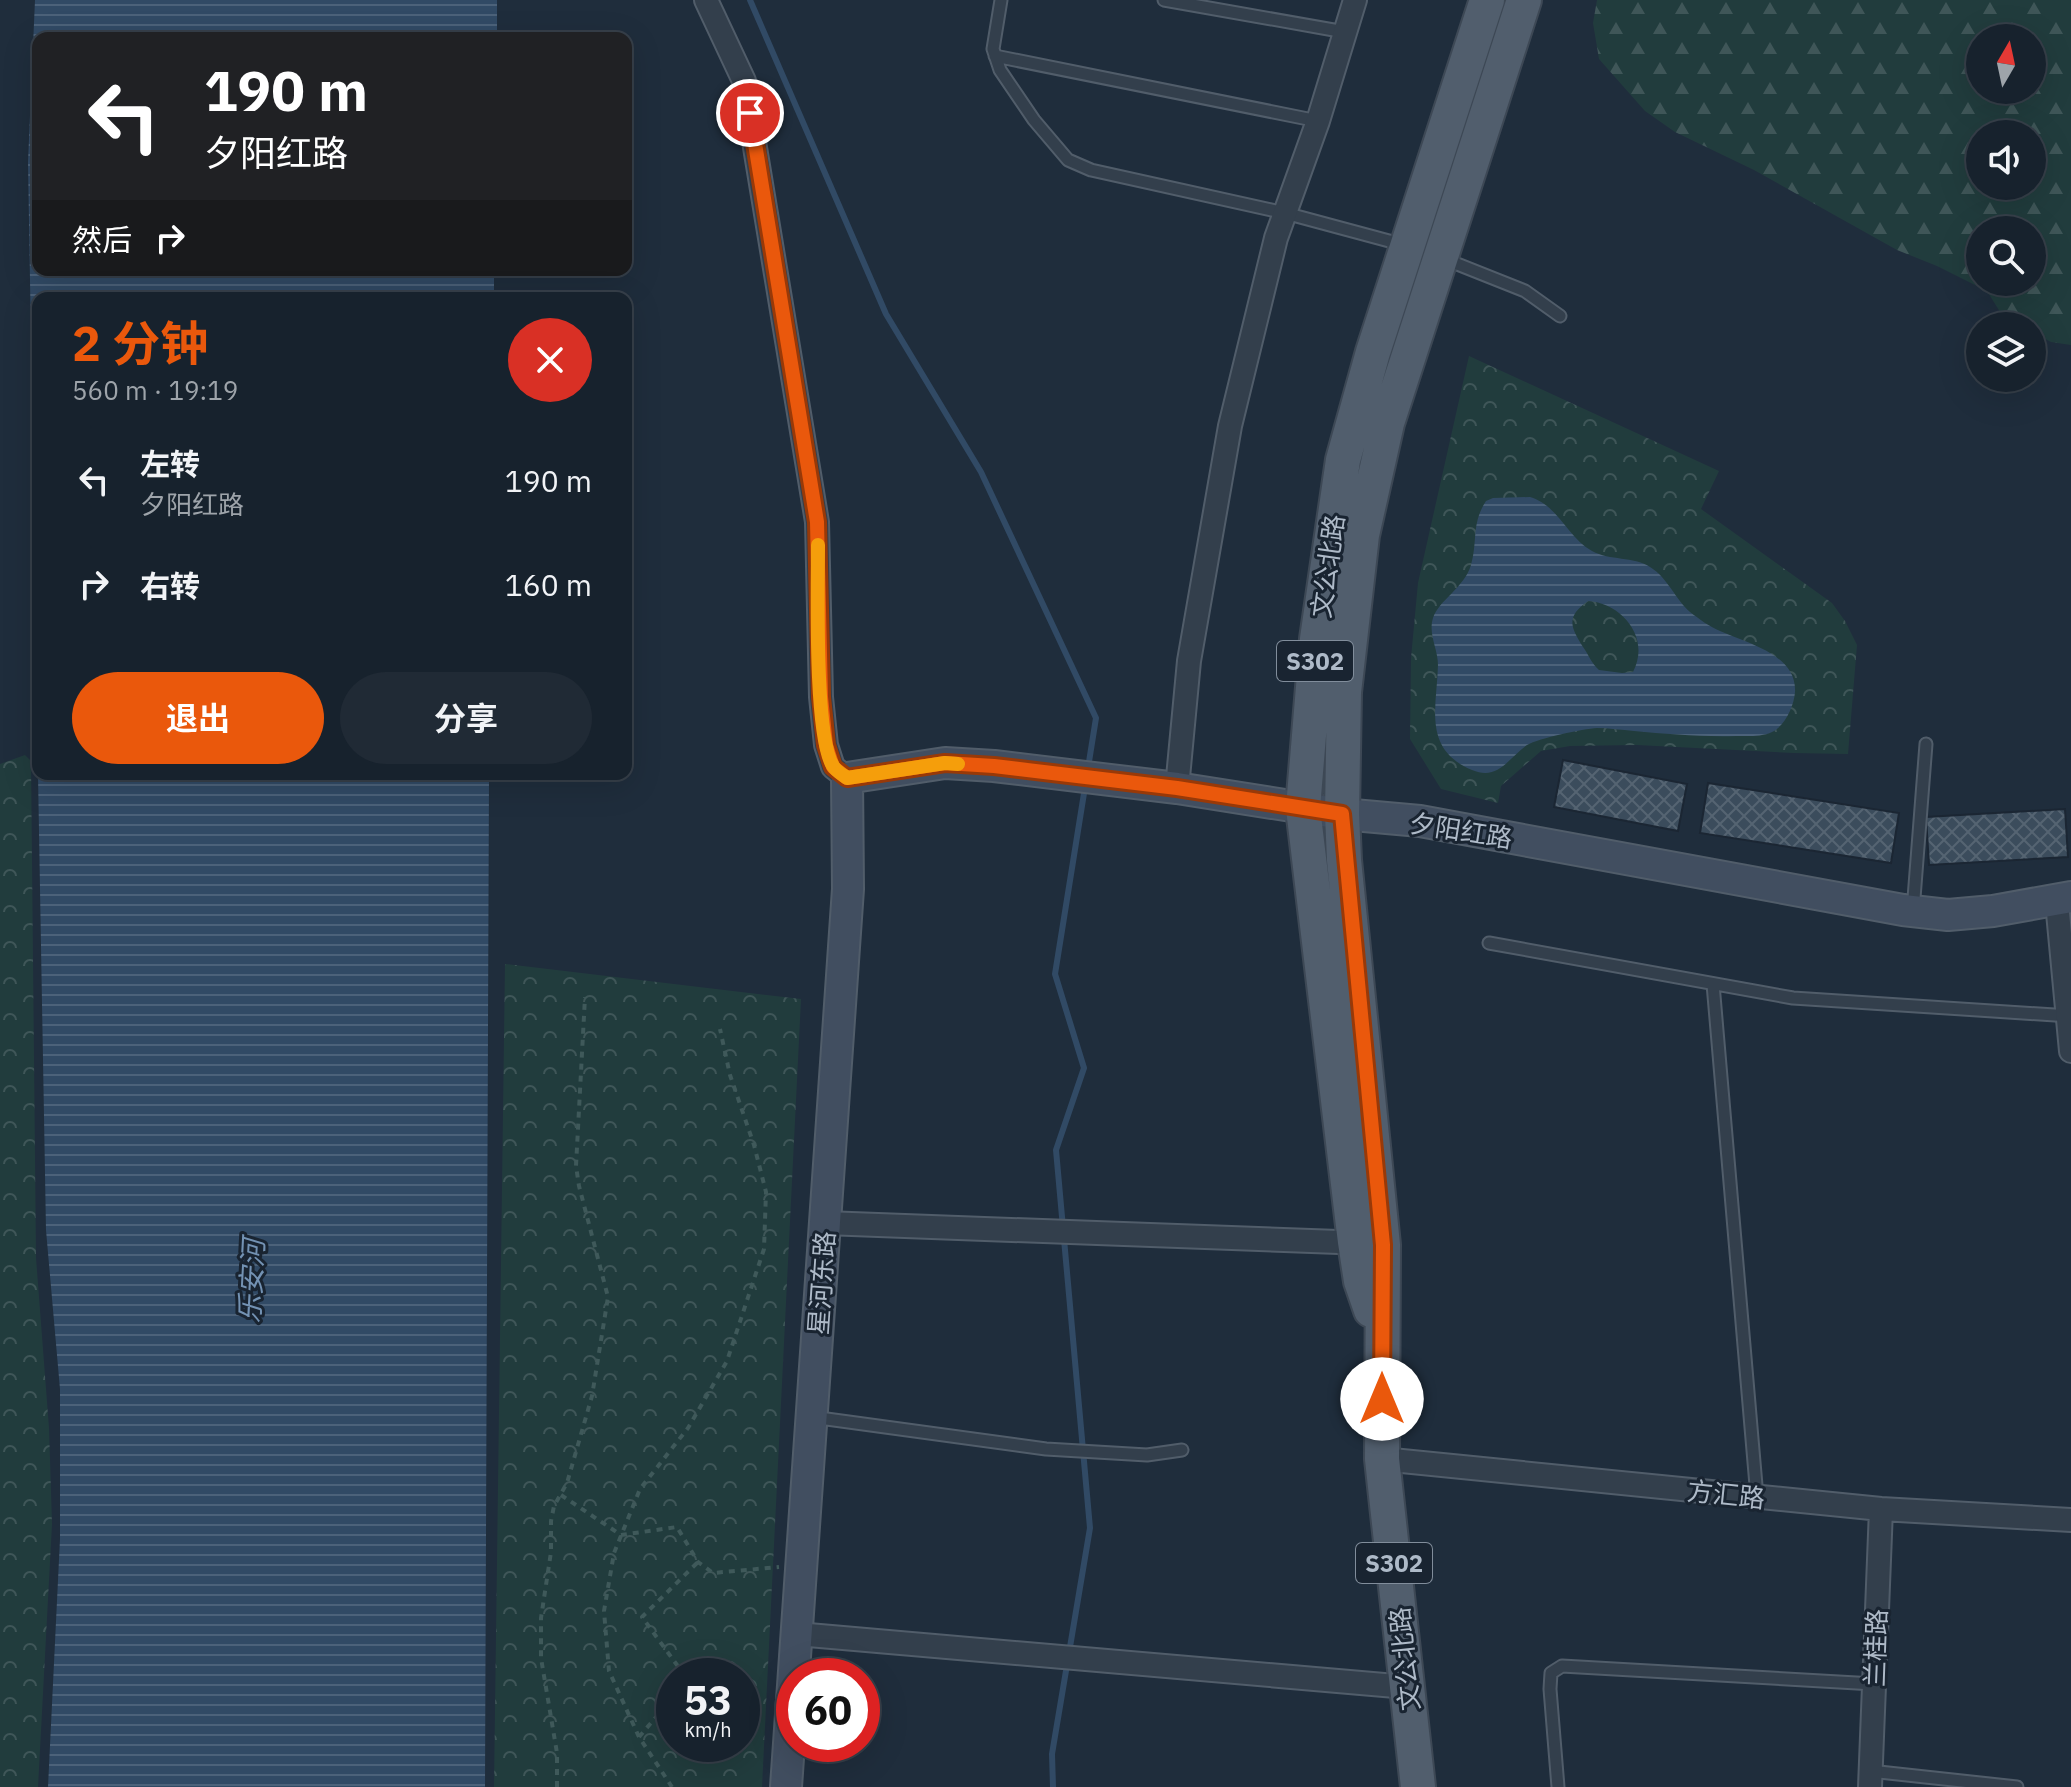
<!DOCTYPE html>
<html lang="zh">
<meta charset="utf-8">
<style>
:root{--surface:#17222d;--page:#202a35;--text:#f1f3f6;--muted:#9ea4aa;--line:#363f49;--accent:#ea580c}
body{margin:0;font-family:"IBM Plex Sans","Noto Sans SC",sans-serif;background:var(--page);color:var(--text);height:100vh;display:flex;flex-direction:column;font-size:30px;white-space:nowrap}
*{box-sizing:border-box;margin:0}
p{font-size:26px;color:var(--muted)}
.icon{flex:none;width:44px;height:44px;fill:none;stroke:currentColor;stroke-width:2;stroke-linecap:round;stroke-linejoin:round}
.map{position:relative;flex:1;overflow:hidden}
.drawer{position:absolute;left:32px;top:292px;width:600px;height:488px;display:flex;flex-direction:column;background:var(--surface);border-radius:16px;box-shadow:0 8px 32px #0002,0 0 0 2px var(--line)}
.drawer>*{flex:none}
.top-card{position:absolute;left:32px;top:32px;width:600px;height:244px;border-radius:16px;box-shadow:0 8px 32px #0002,0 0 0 2px var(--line);background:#202124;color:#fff;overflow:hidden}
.needle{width:52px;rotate:9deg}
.fabs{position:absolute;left:1966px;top:24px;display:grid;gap:16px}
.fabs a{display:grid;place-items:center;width:80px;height:80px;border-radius:50%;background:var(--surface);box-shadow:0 8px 32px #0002,0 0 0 2px var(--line);font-size:40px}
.speed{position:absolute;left:656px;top:1658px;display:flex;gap:16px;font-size:40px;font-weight:700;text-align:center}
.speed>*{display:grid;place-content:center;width:104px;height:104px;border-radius:50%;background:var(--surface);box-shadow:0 8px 32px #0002,0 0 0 2px var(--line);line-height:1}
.speed small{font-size:20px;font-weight:400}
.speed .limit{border:12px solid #d22;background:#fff;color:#111}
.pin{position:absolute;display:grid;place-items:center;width:68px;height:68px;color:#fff;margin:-34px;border:4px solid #fff;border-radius:50%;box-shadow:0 2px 8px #0007}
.me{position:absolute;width:88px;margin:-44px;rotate:0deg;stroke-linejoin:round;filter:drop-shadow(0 0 6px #0008)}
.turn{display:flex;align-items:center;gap:28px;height:168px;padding:0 40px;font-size:36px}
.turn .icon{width:104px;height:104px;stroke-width:2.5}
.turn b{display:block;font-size:56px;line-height:68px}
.then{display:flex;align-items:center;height:76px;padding:0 40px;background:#0003;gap:16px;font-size:30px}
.round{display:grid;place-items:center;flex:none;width:84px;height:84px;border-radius:42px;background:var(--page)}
.overview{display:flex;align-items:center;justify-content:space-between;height:136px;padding:0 40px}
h1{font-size:48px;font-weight:700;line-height:60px;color:var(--accent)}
.primary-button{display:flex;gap:16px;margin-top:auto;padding:16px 40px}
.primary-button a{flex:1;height:92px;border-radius:48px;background:var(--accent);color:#fff;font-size:32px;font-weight:700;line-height:92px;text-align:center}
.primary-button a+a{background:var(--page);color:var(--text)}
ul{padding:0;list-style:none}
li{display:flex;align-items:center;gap:24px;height:104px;padding:0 40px}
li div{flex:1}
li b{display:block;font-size:30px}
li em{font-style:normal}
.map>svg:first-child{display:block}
.forest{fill:url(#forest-firs);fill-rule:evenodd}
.park{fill:url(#park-crowns);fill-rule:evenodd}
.water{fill:url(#water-rules);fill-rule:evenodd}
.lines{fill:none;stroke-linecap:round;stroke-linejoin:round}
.stream{stroke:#314a65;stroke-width:6}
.building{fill:url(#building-cross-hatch);stroke:#1b2633;stroke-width:2}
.lane-casing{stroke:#515d6a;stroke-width:15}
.street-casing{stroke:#515d6a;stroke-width:26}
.secondary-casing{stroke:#515d6a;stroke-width:34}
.primary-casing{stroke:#3d4855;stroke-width:38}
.path{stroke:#3f595a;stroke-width:4;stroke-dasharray:6 6;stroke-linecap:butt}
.lane{stroke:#333f4c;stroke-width:11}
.street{stroke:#333f4c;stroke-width:22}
.secondary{stroke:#414e60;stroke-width:30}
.primary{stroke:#515e6d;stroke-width:34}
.route-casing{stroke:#983908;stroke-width:20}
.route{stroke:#ea580c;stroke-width:14}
.slow{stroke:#f59e0b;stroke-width:14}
.labels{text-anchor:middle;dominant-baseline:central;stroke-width:6;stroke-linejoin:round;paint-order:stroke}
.shield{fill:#192431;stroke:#818d9b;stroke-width:2}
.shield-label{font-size:24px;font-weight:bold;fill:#aebac8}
.street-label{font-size:26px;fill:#aebac8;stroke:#192431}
.water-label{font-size:28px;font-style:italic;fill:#7392b3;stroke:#192431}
</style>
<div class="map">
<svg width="2071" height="1787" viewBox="0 0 2071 1787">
<defs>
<pattern id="forest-firs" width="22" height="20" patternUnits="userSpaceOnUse" patternTransform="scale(2)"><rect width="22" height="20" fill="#213c3d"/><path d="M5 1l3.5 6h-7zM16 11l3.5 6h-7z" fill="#3f5658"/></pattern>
<pattern id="park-crowns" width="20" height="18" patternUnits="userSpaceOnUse" patternTransform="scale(2)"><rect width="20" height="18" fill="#213c3d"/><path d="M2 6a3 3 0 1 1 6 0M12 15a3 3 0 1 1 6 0" fill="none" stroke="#3f5658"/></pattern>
<pattern id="water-rules" width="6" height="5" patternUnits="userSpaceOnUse" patternTransform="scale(2)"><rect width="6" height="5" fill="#314a65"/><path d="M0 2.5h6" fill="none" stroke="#4c627a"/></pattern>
<pattern id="building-cross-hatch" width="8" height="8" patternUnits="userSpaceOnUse" patternTransform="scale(2)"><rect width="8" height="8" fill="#3b4c5c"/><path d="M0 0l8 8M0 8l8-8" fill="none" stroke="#556472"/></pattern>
</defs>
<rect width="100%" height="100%" fill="#1f2d3c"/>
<path class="forest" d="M 1597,0 L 2071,0 L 2071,345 L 2051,342 L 2032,332 L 2032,326 L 2022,326 L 2002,315 L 1987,291 L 1937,266 L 1897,250 L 1754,170 L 1675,132 L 1645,111 L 1599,59 L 1593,23 ZM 1980,38 L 2032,38 L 2032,90 L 1980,90 ZM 1980,134 L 2032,134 L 2032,186 L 1980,186 ZM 1980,230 L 2032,230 L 2032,282 L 1980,282 Z"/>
<path class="park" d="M 1469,356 L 1719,471 L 1701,509 L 1832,603 L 1845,621 L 1857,645 L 1848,754 L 1794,753 L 1637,745 L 1570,746 L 1541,751 L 1501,786 L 1498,803 L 1441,789 L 1410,739 L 1411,658 L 1418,583 Z
M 25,755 L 31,761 L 36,1258 L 49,1428 L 52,1524 L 38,1787 L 0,1787 L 0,764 Z
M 505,964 L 801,999 L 762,1787 L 494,1787 ZM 674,1676 L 742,1676 L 742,1744 L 674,1744 Z"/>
<path class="water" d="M 35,0 L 497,0 L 497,38 L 38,38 L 38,270 L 494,270 L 494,298 L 38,298 L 38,752 L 28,162 Z
M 1530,497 C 1558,505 1568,538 1592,551 C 1610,561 1633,556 1650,567 C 1668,578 1675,599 1690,612 C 1699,619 1710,627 1720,631 C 1746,643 1797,654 1795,692 C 1794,706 1785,726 1772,732 C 1762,737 1747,736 1736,736 C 1702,737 1667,734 1634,731 C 1622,730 1609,728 1597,728 C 1583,729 1539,738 1527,745 C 1508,758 1499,781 1472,770 C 1422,749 1437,707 1438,665 C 1438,649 1428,634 1433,618 C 1439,600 1464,588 1471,565 C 1478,541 1471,524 1486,501 L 1493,498 ZM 1588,601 C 1622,603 1651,638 1633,672 L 1622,673 L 1599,670 C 1591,663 1589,655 1583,647 C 1571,628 1565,617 1588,601 Z
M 38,774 L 489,774 L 485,1787 L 48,1787 L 60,1539 L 60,1389 L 46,1230 Z"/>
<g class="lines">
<path class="stream" d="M 750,0 L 886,314 L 981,472 L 1096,718 L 1088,768
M 1053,1787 L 1052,1754 L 1090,1528 L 1056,1150 L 1084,1068 L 1055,974 L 1085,787"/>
</g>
<path class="building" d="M 1563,760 L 1687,784 L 1678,831 L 1554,807 Z
M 1708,783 L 1899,813 L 1891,863 L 1700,833 Z
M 2065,809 L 2068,857 L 1929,865 L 1926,817 Z"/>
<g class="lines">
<g class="lane-casing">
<path id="lane" d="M 1001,0 L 993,49 L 1000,70 L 1034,120 L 1068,160 L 1091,170 L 1285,213 L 1404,245
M 1164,0 L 1345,32
M 995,56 L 1318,121
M 1442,258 L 1525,291 L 1560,316
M 1913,911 L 1926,744
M 1489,943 L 1793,998 L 2070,1016
M 1713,984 L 1757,1497
M 812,1417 L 1046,1449 L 1147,1455 L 1182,1450
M 1870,1771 L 2017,1787
M 1558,1787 L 1550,1689 L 1551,1673 L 1562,1666 L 1874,1684"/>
</g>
<g class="street-casing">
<path id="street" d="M 706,0 L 744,81 L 817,522 L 821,697 L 826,745 L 833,767 L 847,778
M 1177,788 L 1189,661 L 1230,426 L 1276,238 L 1318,121 L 1355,0
M 2057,902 L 2071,1051
M 825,1223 L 1366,1243
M 1382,1459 L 1881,1509 L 2071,1520
M 797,1634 L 1407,1687
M 1870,1787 L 1881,1509"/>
</g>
<g class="secondary-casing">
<path id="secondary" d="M 786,1787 L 848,889 L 847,778 L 945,763 L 994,766 L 1177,788 L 1342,814 L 1420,821 L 1903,910 L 1948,915 L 1993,911 L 2071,897"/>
</g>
<g class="primary-casing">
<path id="primary" d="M 1371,1310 L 1361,1281 L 1355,1242 L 1303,808 L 1317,639 L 1343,460 L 1373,352 L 1487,0
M 1418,1787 L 1382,1459 L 1383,1245 L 1344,860 L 1342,814 L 1344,692 L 1362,535 L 1387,423 L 1524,0"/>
</g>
<path class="path" d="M 561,1495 L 621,1535 L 677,1527 L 698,1562 L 713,1573 L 779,1567
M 685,1676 L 642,1617 L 698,1562
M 639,1737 L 674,1696
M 557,1787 L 557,1753 L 541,1658 L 541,1618 L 551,1552 L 551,1521 L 554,1506 L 567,1483 L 592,1396 L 608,1297 L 579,1186 L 576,1166 L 585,997
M 672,1787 L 639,1737 L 609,1671 L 604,1611 L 614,1553 L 640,1489 L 688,1428 L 727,1361 L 764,1249 L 766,1192 L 754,1145 L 730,1075 L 720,1029"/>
<use href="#lane" class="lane"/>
<use href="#street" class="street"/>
<use href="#secondary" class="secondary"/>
<use href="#primary" class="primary"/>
</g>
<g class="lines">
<g class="route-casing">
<path id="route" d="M 750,113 L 817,522 L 821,697 L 826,745 L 833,767 L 847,778 L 945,763 L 994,766 L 1177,788 L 1342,814 L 1383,1245 L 1382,1399"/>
</g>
<use href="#route" class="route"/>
<path class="slow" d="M 818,545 C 818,588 814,736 833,766 C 836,771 843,775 847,778 L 945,763 L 958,764"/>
</g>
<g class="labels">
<g class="shield">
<rect x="1277" y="641" width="76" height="40" rx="6"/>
<rect x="1356" y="1543" width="76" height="40" rx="6"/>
</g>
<g class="shield-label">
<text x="1315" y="661">S302</text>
<text x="1394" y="1563">S302</text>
</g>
<g class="street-label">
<text transform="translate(1327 566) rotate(-82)">文公北路</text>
<text transform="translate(1461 830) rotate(9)">夕阳红路</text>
<text transform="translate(821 1283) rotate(-86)">星河东路</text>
<text transform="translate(1726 1494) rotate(6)">方汇路</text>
<text transform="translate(1875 1648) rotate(-88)">兰桂路</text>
<text transform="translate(1404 1659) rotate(-96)">文公北路</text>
</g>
<g class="water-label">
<text transform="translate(251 1281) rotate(-87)">乐安河</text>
</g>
</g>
</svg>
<div class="fabs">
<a><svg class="needle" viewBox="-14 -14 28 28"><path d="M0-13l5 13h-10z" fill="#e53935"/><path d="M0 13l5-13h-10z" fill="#9ea4aa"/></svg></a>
<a><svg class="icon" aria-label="sound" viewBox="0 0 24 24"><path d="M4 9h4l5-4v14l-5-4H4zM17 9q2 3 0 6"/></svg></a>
<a><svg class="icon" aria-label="search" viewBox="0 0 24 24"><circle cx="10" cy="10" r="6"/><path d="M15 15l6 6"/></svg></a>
<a><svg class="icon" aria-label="layers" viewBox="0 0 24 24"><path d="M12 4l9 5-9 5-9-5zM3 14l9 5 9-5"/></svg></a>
</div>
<div class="speed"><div>53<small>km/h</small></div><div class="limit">60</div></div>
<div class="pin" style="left:750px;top:113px;background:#d93025"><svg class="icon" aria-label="arrive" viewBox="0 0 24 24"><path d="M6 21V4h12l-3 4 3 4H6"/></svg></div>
<svg class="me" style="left:1382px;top:1399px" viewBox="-20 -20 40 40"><circle r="19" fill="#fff"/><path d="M0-13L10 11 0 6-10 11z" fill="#ea580c"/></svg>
<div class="top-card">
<div class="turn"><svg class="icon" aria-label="left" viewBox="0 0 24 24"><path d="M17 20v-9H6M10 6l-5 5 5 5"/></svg><div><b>190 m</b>夕阳红路</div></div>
<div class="then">然后<svg class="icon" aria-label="right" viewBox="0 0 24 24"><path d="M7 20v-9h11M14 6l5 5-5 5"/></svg></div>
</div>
<section class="drawer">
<div class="overview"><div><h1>2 分钟</h1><p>560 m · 19:19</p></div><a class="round" style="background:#d93025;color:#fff"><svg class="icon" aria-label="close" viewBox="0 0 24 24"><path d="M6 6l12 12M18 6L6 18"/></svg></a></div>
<ul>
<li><svg class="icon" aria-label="left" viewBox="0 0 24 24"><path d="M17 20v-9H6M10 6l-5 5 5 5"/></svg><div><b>左转</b><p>夕阳红路</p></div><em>190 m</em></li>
<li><svg class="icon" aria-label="right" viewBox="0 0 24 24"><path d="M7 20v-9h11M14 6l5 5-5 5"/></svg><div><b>右转</b></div><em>160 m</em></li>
</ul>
<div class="primary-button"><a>退出</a><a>分享</a></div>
</section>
</div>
